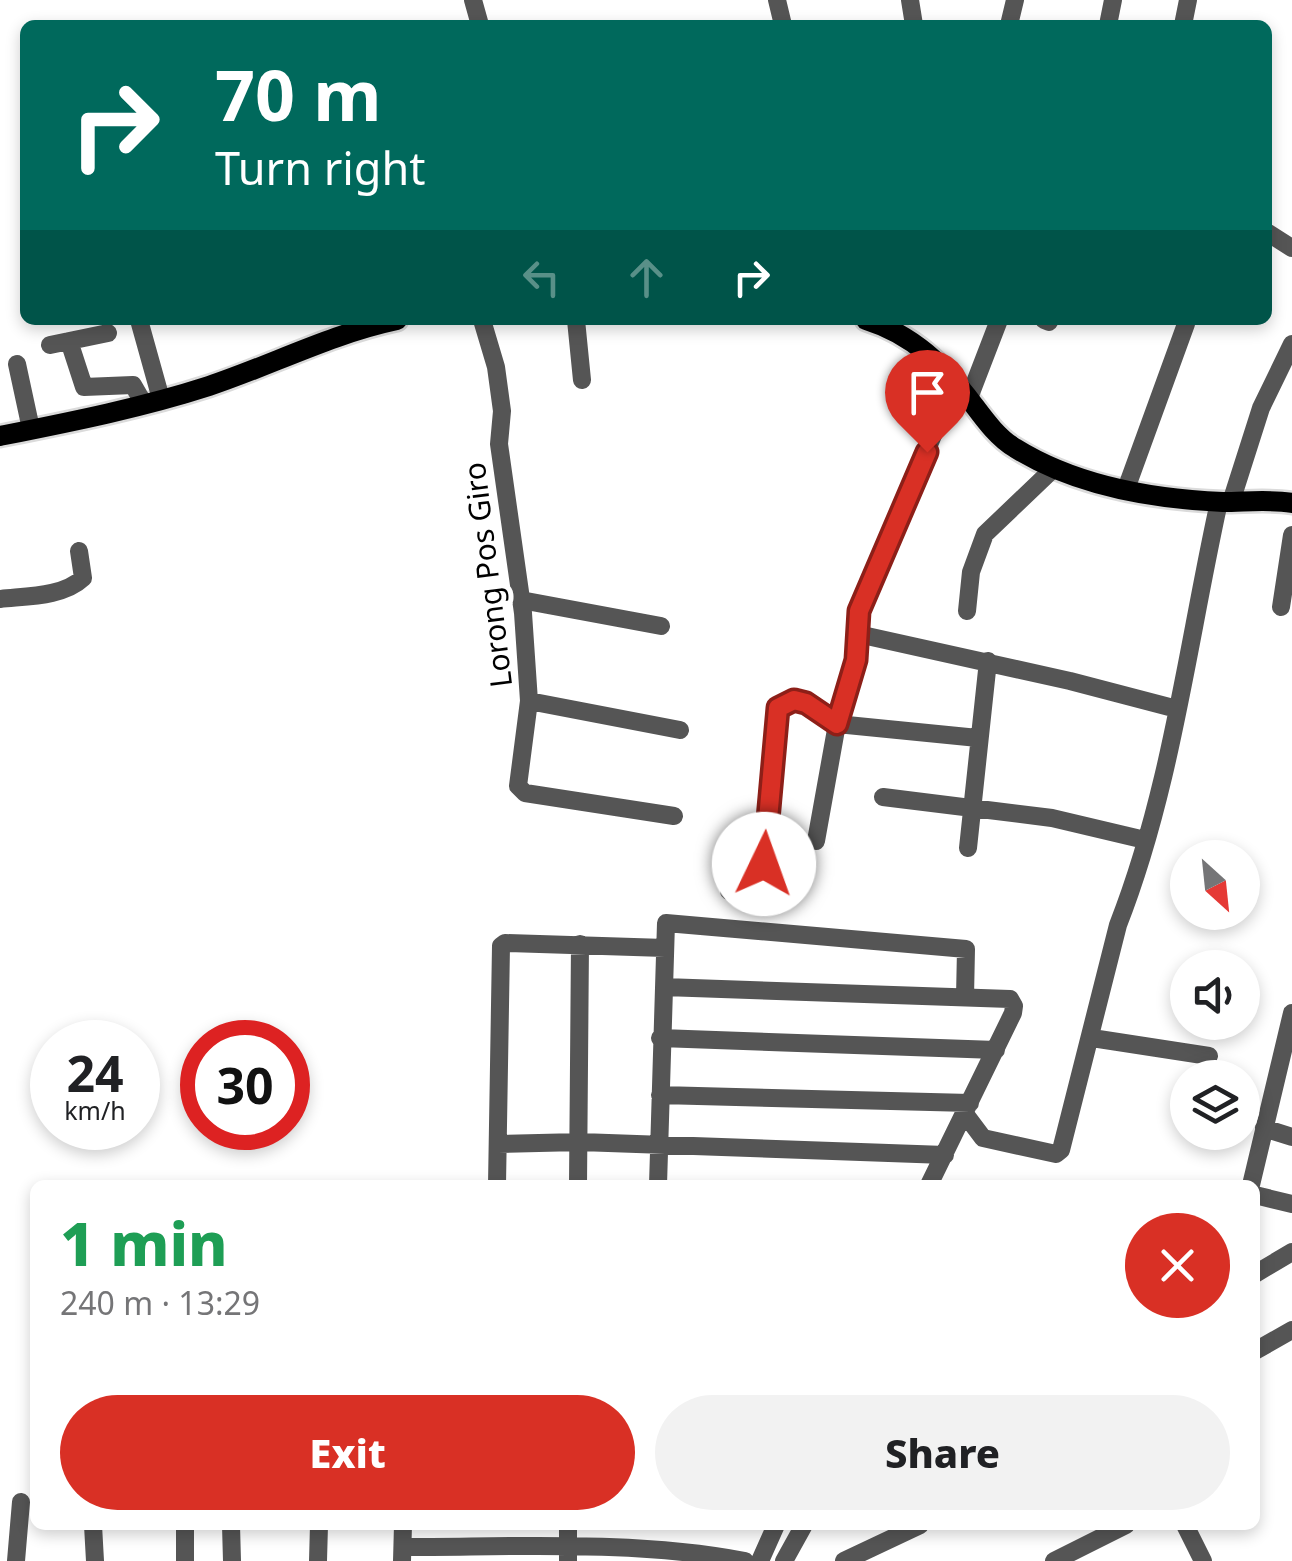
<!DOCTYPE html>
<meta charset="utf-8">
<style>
:root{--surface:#fff;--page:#f2f2f2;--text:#202124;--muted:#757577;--accent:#d93025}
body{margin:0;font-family:"Noto Sans",sans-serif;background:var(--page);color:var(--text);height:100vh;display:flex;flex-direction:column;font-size:38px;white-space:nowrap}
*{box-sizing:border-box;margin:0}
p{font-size:32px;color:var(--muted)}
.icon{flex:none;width:55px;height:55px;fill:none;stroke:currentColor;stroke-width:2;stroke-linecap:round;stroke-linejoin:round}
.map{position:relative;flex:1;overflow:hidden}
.panel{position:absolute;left:30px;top:1180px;width:1230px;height:350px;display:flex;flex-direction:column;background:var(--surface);border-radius:15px;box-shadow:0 5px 15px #0003}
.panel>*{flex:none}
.banner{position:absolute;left:20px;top:20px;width:1252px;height:305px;border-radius:15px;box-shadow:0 5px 15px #0003;background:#00695c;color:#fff;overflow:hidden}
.needle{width:65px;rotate:153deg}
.fabs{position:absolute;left:1170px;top:840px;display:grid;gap:20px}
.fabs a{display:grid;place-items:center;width:90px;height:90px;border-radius:50%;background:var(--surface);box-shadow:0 5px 15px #0003;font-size:50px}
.speed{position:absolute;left:30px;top:1020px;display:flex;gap:20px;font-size:50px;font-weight:700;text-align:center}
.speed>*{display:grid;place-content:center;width:130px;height:130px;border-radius:50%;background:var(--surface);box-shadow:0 5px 15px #0003;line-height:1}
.speed small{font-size:25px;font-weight:400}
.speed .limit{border:15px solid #d22;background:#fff;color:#111}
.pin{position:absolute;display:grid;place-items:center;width:85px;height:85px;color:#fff;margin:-102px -42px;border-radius:50% 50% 50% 0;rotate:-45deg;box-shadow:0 0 10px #0007}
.pin .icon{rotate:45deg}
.me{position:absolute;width:110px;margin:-55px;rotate:3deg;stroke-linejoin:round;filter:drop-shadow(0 0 8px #0008)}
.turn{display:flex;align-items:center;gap:35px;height:210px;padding:0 30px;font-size:45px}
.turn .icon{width:130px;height:130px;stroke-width:2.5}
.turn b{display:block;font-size:70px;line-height:85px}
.lanes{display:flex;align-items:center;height:95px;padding:0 30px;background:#0003;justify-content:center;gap:50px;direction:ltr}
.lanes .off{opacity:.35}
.round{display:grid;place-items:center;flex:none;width:105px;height:105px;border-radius:52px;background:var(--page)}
.head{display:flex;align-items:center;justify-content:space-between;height:170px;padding:0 30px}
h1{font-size:60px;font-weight:800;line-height:75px;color:#1e9e55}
.primary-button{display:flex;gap:20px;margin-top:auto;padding:20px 30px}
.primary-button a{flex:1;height:115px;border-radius:60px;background:var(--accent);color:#fff;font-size:40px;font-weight:800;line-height:115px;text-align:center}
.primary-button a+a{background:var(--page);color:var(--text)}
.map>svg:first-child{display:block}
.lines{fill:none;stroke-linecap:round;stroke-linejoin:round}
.major-casing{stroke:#dbdbdb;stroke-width:25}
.minor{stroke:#555;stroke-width:18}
.major{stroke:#000;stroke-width:20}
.route-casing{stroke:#8d1f18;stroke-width:25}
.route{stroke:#d93025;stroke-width:18}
.labels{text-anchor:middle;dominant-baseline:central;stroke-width:10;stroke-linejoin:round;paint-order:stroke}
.street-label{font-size:30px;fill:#000;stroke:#fff}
</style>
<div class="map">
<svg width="1292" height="1561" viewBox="0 0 1292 1561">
<rect width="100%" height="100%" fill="#fff"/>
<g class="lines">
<g class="major-casing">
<path id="major" d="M 866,320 C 914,335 943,365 973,404 C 985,420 998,438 1015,448 C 1076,486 1152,499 1223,502 C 1245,502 1270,499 1292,503
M 0,436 C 70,422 141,408 209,386 C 272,365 331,334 397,320"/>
</g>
<path class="minor" d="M 473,0 L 480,25
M 777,0 L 783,25
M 910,0 L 914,25
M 1009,25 L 1015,0
M 1108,25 L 1113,0
M 1183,25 L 1188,0
M 1268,233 L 1292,248
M 139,320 L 161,399
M 482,320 L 496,367 L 502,411 L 499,444 L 523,613 L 529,701 L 518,786 L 525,793 L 674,816
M 576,320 L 582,380
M 1044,320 L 1049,322
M 69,341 L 84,387 L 133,385 L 144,404
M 50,345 L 108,333
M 17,364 L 31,429
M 969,398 L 999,320
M 1126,489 L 1186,324
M 1231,502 L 1261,408 L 1292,344
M 0,599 C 26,596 63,597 83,578 L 79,551
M 521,600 L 661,626
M 1281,607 L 1292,535
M 967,611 L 971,572 L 985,534 L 1052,470
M 858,634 L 1070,681 L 1177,709
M 529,701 L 680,730
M 883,797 L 1052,818 L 1145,840
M 816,841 L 837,724 L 856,660 L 859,611 L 955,383
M 968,848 L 988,661
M 729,891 L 758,896 L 764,888 L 765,840 L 778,708 L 794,700 L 806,703 L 837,724 L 978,738
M 664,987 L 1010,999 L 1014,1006 L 1013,1013 L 929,1185
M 660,1038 L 996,1050
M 1092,1038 L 1209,1056
M 660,1095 L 970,1103
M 965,1114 L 983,1138 L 1056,1154 L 1061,1150 L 1118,925 C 1171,790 1188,642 1219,502
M 1264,1128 L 1292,1137
M 498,1144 L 580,1142 L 945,1155
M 497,1185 L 501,946 L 505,943 L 665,948
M 578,1185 L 580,944
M 658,1185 L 666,923 L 966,949 L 965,997
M 1251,1185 L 1292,1013
M 1255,1195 L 1292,1204
M 1255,1274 L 1292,1252
M 1255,1351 L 1292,1330
M 93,1525 L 95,1561
M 231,1525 L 232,1561
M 568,1525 L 568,1561
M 1185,1525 L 1203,1561
M 404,1547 C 515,1547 635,1540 745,1561
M 16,1561 L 21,1502
M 185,1561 L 185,1525
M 318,1561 L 319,1525
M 402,1561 L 403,1525
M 760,1561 L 776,1525
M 784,1561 L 804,1525
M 844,1561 L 920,1525
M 1054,1561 L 1126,1525"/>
<use href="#major" class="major"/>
</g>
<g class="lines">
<g class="route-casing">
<path id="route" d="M 764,864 L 778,708 L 794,700 L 806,703 L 837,724 L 856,660 L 859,611 L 927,452"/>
</g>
<use href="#route" class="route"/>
</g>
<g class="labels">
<g class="street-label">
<text transform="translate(487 575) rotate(-97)">Lorong Pos Giro</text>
</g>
</g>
</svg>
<div class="fabs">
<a><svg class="needle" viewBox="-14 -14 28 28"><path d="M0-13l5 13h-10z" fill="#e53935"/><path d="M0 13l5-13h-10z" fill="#757577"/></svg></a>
<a><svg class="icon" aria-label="sound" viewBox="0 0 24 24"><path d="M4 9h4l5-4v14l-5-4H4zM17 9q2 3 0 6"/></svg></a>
<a><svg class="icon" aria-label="layers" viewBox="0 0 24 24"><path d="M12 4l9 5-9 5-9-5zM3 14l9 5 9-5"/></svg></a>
</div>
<div class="speed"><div>24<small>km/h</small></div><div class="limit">30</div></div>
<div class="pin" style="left:927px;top:452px;background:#d93025"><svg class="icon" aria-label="arrive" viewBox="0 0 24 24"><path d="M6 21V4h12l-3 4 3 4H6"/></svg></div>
<svg class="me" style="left:764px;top:864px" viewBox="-20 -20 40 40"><circle r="19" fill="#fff"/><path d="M0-13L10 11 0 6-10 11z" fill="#d93025"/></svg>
<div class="banner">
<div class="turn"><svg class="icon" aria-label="right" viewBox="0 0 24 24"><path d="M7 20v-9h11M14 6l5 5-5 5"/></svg><div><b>70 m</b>Turn right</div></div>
<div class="lanes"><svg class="icon off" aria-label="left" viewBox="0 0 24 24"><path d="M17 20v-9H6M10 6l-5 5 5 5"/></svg><svg class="icon off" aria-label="ahead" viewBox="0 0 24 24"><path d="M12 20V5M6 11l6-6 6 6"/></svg><svg class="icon" aria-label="right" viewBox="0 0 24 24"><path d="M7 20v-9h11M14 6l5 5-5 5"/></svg></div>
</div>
<section class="panel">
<div class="head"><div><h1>1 min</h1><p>240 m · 13:29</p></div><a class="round" style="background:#d93025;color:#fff"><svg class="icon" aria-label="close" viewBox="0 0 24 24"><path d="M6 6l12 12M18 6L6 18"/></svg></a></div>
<div class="primary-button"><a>Exit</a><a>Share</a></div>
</section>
</div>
